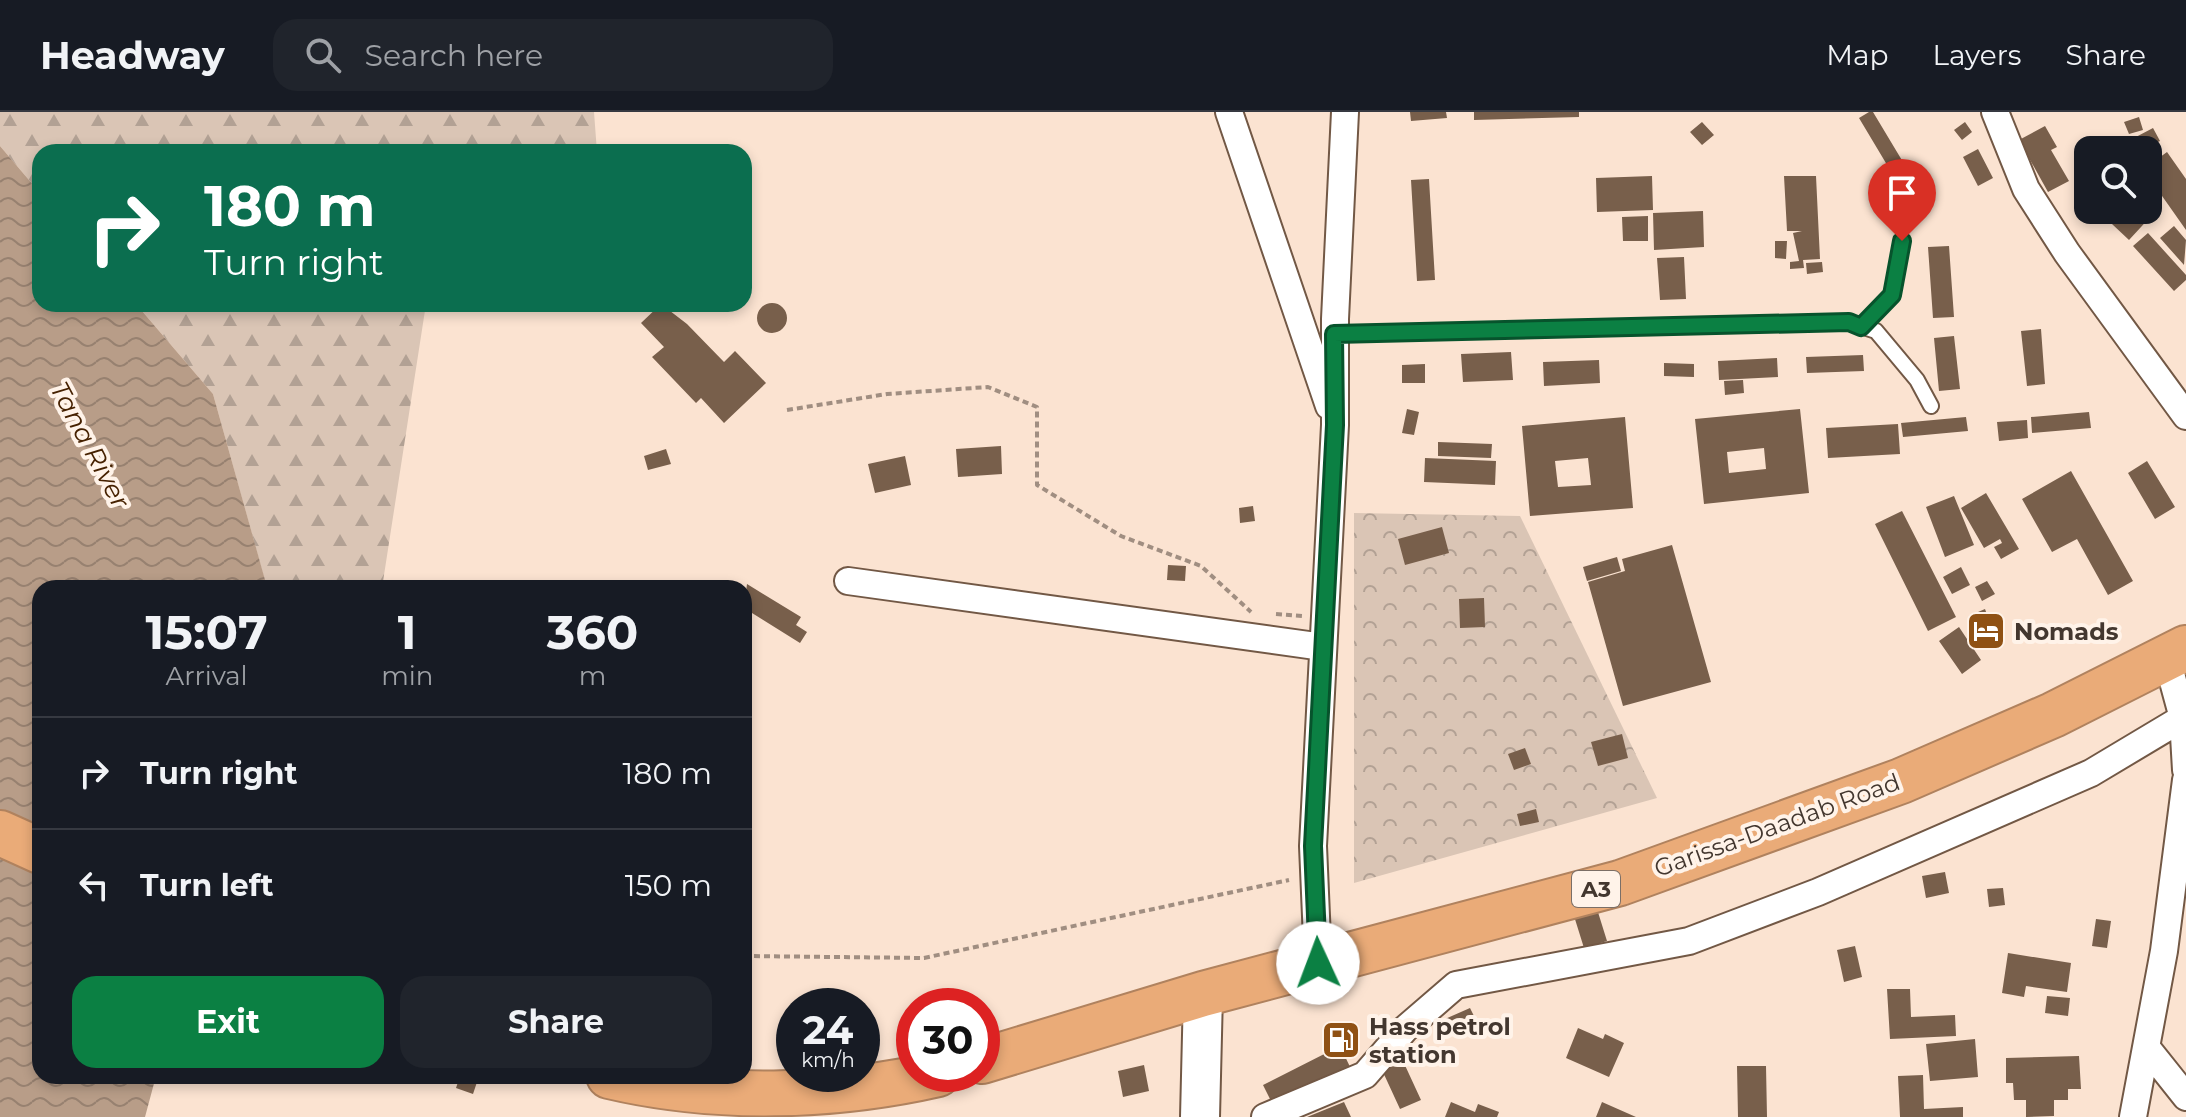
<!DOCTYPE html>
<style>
:root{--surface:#171b24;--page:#20242c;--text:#f1f3f6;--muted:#9ea1a6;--line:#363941;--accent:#0b8043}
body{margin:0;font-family:Montserrat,sans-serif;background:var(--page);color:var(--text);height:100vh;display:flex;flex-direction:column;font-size:30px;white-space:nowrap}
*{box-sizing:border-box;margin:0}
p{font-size:26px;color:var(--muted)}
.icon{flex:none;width:44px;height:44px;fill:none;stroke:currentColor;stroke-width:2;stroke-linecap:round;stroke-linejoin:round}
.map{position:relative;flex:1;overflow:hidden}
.details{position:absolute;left:32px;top:468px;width:720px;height:504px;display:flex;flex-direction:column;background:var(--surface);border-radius:24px;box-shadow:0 4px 12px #0003}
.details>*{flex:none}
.guide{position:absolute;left:32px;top:32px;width:720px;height:168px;border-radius:24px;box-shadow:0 4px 12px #0003;background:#0b6e4f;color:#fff;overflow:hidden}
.buttons{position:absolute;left:2074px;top:24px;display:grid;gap:16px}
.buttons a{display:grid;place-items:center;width:88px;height:88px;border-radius:16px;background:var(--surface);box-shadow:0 4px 12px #0003;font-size:40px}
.speed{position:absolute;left:776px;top:876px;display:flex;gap:16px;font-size:40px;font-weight:700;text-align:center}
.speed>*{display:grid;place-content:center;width:104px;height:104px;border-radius:50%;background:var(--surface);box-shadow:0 4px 12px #0003;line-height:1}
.speed small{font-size:20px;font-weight:400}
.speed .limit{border:12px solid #d22;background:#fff;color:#111}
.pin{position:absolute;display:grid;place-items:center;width:68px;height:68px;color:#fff;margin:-82px -34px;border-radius:50% 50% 50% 0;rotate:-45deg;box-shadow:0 0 8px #0007}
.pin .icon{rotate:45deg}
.me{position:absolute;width:88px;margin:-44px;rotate:358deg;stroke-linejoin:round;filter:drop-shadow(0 0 6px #0008)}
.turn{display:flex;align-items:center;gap:28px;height:168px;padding:0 40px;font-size:36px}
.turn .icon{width:104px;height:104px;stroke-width:2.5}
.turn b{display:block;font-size:56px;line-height:68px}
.eta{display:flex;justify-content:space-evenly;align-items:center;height:136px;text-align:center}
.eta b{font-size:48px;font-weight:700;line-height:56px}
.cta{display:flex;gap:16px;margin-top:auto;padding:16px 40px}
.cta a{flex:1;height:92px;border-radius:24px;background:var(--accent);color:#fff;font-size:32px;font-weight:700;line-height:92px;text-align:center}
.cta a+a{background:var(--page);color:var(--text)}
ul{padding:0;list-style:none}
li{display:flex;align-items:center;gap:24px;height:112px;padding:0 40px;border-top:2px solid var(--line)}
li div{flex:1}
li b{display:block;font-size:30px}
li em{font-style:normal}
header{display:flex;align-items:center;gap:48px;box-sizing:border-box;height:112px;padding:0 40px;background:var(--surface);border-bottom:2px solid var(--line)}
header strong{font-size:38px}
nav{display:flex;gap:44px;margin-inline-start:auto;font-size:28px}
.search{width:560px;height:72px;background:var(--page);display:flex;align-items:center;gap:20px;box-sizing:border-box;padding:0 28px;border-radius:24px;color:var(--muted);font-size:30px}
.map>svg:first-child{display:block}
.forest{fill:url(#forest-firs)}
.park{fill:url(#park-crowns)}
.water{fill:url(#water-waves)}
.building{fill:#785f4b;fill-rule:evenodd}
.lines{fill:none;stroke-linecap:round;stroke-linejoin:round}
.lane-casing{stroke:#725845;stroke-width:18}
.street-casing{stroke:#725845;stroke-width:30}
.secondary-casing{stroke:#725845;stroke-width:42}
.highway-casing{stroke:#b0825e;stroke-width:48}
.path{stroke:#a08e81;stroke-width:4;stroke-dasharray:6 4;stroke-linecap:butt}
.lane{stroke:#fff;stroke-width:14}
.street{stroke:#fff;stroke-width:26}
.secondary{stroke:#fff;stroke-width:38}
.highway{stroke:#eaab78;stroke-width:44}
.route-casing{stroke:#07532c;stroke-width:20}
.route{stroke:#0b8043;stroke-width:14}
.labels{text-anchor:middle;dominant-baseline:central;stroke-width:8;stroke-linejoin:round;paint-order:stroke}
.shield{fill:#fff3e9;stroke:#7b6f67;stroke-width:2}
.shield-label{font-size:22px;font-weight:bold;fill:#43372f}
.poi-label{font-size:24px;font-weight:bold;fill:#43372f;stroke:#fff3e9;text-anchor:start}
.street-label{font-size:24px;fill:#43372f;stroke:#fff3e9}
.water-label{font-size:26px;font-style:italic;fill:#462100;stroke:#fff3e9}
</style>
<header>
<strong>Headway</strong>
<div class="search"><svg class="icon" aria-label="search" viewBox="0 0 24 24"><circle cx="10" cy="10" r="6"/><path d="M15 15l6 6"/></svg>Search here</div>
<nav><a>Map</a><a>Layers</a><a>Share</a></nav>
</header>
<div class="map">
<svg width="2186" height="1005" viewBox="0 0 2186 1005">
<defs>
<pattern id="forest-firs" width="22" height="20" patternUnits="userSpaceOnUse" patternTransform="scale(2)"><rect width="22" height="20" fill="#dac5b5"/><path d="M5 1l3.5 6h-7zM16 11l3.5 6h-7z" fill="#b2a194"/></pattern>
<pattern id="park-crowns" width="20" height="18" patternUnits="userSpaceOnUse" patternTransform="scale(2)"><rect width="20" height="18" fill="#dac5b5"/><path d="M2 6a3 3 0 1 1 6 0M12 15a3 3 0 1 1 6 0" fill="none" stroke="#b2a194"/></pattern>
<pattern id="water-waves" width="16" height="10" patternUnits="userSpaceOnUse" patternTransform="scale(2)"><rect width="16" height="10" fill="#b89d88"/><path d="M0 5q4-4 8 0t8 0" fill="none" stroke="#978170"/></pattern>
</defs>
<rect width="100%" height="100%" fill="#fbe3d1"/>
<path class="forest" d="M 0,0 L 594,0 L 597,40 L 40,40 L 40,81 L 0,34 Z
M 136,192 L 426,192 L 382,476 L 267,476 L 213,282 Z"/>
<path class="park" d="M 1354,401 L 1520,404 L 1657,686 L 1354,771 Z"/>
<path class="water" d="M 0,34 L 40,81 L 40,192 L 136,192 L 213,282 L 267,475 L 40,476 L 40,964 L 156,964 L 145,1005 L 0,1005 Z"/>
<path class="building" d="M 1410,0 L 1446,0 L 1447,6 L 1411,9 Z
M 1474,0 L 1579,0 L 1579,5 L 1474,8 Z
M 1869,0 L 1873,0 L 1927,90 L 1914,98 L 1859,6 Z
M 2139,5 L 2143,18 L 2129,22 L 2124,10 Z
M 1702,10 L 1714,23 L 1702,33 L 1690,20 Z
M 1965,10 L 1972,20 L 1962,28 L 1954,18 Z
M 2045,14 L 2057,35 L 2051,38 L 2069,69 L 2048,80 L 2019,28 Z
M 2153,16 L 2160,29 L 2141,38 L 2134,26 Z
M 1978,37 L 1993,66 L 1978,74 L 1963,45 Z
M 2167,40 L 2186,67 L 2186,118 L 2148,64 L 2148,54 Z
M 1652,64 L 1653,98 L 1597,100 L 1596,66 Z
M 1784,64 L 1816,64 L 1820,147 L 1803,148 L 1804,156 L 1790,157 L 1790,150 L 1799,149 L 1793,121 L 1802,119 L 1787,119 Z
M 1429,67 L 1435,168 L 1417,169 L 1411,68 Z
M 2124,98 L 2149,98 L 2153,102 L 2129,128 L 2112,112 Z
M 1703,99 L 1704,135 L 1654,138 L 1653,101 Z
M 1648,104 L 1648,129 L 1623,129 L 1622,105 Z
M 2174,114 L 2186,128 L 2184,153 L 2160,126 Z
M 2148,121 L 2186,163 L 2186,168 L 2174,179 L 2133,134 Z
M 1775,129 L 1787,129 L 1786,147 L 1775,146 Z
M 1949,134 L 1954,205 L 1933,206 L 1928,135 Z
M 1684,145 L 1686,187 L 1660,188 L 1657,146 Z
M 1822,150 L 1823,160 L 1807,162 L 1806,151 Z
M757 206a15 15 0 1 1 30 0a15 15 0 1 1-30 0Z
M 661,192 L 687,212 L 724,250 L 735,239 L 766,271 L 724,311 L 701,286 L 696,291 L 652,245 L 664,235 L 641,211 Z
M 2041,217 L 2045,272 L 2027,274 L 2021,219 Z
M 1954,224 L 1960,277 L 1939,279 L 1934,226 Z
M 1511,240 L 1513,268 L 1463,270 L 1461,242 Z
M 1863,243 L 1864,259 L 1807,261 L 1806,245 Z
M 1777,246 L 1778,265 L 1719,268 L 1718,249 Z
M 1599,248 L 1600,271 L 1544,274 L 1543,250 Z
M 1664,251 L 1694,252 L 1694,265 L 1664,264 Z
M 1425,252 L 1425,271 L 1402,271 L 1402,253 Z
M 1743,268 L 1744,281 L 1725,283 L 1724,269 Z
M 1407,297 L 1419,300 L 1414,323 L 1402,321 Z
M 1800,297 L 1809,381 L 1704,392 L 1695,307 ZM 1764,336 L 1766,357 L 1729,361 L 1727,340 Z
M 2089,300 L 2091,316 L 2032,321 L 2031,305 Z
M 1625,305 L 1633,396 L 1530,404 L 1522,314 ZM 1588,346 L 1591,373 L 1558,375 L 1555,349 Z
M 1966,305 L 1968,319 L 1903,325 L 1901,311 Z
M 2027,308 L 2028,326 L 1999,329 L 1997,310 Z
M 1898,312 L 1900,342 L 1828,346 L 1826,316 Z
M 1438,330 L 1492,332 L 1491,346 L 1438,344 Z
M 1001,334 L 1002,362 L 958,365 L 956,337 Z
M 666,337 L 671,352 L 648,358 L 644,344 Z
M 905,344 L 911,373 L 875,381 L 868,352 Z
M 1425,346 L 1496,349 L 1495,373 L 1424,370 Z
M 2147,349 L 2175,395 L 2155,407 L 2128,361 Z
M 2071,359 L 2133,469 L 2108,483 L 2077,427 L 2052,440 L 2022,387 Z
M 1986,381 L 2019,437 L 2001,447 L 1994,435 L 2002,431 L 2000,427 L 1984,436 L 1961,396 Z
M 1954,384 L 1974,433 L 1945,445 L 1926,395 Z
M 1253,394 L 1255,409 L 1240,411 L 1239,396 Z
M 1902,399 L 1956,505 L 1928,519 L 1875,412 Z
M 1442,415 L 1449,441 L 1405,453 L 1398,427 Z
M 1672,433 L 1711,570 L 1623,594 L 1588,470 L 1625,459 L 1622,447 Z
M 1617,445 L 1621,459 L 1587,469 L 1583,455 Z
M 1168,453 L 1186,454 L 1185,469 L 1167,468 Z
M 1961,455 L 1970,473 L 1952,482 L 1943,465 Z
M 1987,469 L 1995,482 L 1982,489 L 1975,475 Z
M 747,472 L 801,505 L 796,513 L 807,520 L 800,531 L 744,496 Z
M 1484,486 L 1485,515 L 1460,516 L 1459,487 Z
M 1985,497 L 1996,528 L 1982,534 L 1971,503 Z
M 1959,515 L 1981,548 L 1962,562 L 1939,529 Z
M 1622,622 L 1628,646 L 1598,654 L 1591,630 Z
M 1525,636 L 1531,652 L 1514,658 L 1508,642 Z
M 1536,697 L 1539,710 L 1520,714 L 1517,702 Z
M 1945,760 L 1949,781 L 1926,786 L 1922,764 Z
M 2003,776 L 2005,793 L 1989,795 L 1987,777 Z
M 1597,797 L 1607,829 L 1584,836 L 1574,804 Z
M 2096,807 L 2111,809 L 2107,836 L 2092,834 Z
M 1855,834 L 1862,865 L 1844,870 L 1837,838 Z
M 2008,841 L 2071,851 L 2067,880 L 2026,874 L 2024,885 L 2002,881 Z
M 1887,877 L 1910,877 L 1911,905 L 1955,903 L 1956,924 L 1890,927 Z
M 2047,884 L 2070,886 L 2068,904 L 2045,901 Z
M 1470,896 L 1478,912 L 1453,924 L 1445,907 Z
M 1578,916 L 1603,927 L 1605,922 L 1624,931 L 1609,965 L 1566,946 Z
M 1975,927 L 1978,965 L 1930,969 L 1926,932 Z
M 1340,934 L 1352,959 L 1275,997 L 1263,973 Z
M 2079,944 L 2081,977 L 2068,977 L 2068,988 L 2054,988 L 2054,1004 L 2026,1005 L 2026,988 L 2014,988 L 2013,971 L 2006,971 L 2006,946 Z
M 1403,949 L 1421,988 L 1400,997 L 1382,958 Z
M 1144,953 L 1149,979 L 1123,985 L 1118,959 Z
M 1737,954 L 1766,954 L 1767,1005 L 1738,1005 Z
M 1923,963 L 1924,997 L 1963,995 L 1963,1005 L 1900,1005 L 1898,964 Z
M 460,964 L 479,964 L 473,982 L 456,976 Z
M 1344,990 L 1351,1005 L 1307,1005 Z
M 1451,990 L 1475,1000 L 1478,992 L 1499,1000 L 1497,1005 L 1445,1005 Z
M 1602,990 L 1636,1005 L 1596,1005 Z"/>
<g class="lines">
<g class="lane-casing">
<path id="lane" d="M 1861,215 L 1892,183 L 1902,129
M 1334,222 L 1849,210 L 1876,219 L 1917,268 L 1931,294"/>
</g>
<g class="street-casing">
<path id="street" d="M 1229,0 L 1329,294
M 1995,0 L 2026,77 L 2067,141 L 2186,304
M 848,469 L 1323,535
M 2167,547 L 2183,606 L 2186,658
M 1318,851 L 1313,734 L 1335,313 L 1335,207 L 1345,0
M 2147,936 L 2186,985
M 1265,1005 L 1365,963 L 1405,917 L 1456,873 L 1689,829 L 1818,780 L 2091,661 L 2183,606
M 2133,1005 L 2164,839 L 2186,668"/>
</g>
<g class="secondary-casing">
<path id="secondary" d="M 1200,1005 L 1203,882"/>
</g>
<g class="highway-casing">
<path id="highway" d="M 0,721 L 40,739
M 982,949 L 1203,882 L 1620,771 L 1901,669 L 2053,603 L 2186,536
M 609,964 C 715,989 833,986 938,962"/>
</g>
<path class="path" d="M 787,298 L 887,282 L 988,275 L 1037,295 L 1037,373 L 1121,424 L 1201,454 L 1251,500
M 1276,502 L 1303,504
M 744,844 L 924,846 L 1289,768"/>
<use href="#lane" class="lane"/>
<use href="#street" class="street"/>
<use href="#secondary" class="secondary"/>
<use href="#highway" class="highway"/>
</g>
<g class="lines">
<g class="route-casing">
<path id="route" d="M 1318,851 L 1313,734 L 1335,313 L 1334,222 L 1849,210 L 1861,215 L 1892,183 L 1902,129"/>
</g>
<use href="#route" class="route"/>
</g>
<defs>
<g id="hotel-square" transform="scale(2)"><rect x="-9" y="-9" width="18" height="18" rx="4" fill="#8f5114" stroke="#fff3e9"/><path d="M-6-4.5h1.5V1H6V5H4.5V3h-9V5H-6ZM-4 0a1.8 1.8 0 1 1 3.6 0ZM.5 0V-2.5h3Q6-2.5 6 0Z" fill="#fff"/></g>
<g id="fuel-square" transform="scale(2)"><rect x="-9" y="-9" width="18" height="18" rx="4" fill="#8f5114" stroke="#fff3e9"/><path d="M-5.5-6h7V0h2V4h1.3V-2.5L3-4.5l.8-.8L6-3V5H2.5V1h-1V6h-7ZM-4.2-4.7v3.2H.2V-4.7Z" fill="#fff"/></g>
</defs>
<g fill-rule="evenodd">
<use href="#hotel-square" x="1986" y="519"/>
<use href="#fuel-square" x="1341" y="928"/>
</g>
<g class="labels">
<rect class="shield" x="1572" y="759" width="48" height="36" rx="6"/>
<g class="shield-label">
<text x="1596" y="777">A3</text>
</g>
<g class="poi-label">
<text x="2014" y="519">Nomads</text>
<text x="1369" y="914">Hass petrol<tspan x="1369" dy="28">station</tspan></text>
</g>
<g class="street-label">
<text transform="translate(1777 713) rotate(-20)">Garissa-Daadab Road</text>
</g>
<g class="water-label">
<text transform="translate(90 333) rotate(62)">Tana River</text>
</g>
</g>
</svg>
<div class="buttons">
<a><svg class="icon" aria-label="search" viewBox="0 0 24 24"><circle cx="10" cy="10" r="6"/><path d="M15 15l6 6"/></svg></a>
</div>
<div class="speed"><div>24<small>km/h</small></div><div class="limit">30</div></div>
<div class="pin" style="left:1902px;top:129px;background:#d93025"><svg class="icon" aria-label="arrive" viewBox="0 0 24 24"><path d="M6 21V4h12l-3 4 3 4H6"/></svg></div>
<svg class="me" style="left:1318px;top:851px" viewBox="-20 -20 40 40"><circle r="19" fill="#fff"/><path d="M0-13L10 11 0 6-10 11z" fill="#0b8043"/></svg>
<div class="guide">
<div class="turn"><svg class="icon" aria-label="right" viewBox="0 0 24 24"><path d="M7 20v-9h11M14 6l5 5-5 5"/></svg><div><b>180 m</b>Turn right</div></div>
</div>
<section class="details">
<div class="eta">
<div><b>15:07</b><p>Arrival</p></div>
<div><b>1</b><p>min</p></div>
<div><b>360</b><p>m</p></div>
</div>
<ul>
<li><svg class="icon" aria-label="right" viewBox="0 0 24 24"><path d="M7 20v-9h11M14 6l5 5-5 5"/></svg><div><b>Turn right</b></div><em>180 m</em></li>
<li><svg class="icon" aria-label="left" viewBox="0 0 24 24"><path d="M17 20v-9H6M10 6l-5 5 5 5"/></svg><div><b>Turn left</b></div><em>150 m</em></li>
</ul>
<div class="cta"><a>Exit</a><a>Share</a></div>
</section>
</div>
